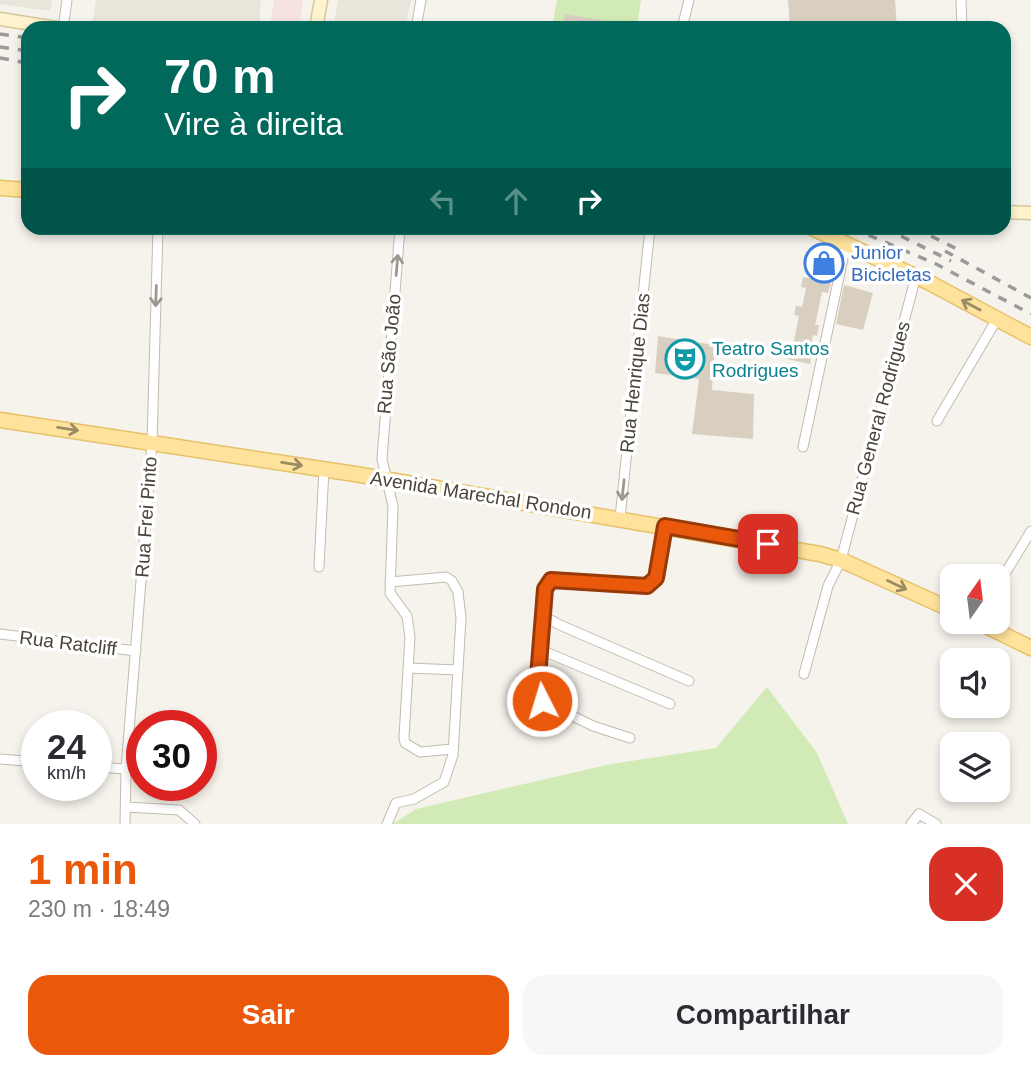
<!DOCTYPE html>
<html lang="pt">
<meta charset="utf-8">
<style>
:root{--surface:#fff;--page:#f7f7f7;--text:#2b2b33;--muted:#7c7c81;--accent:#ea580c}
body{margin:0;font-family:Helvetica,sans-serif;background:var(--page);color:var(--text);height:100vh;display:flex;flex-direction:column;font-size:26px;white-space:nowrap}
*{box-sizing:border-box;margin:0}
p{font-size:23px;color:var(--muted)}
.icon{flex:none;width:38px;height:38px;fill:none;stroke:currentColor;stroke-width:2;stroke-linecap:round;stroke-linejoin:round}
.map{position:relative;height:824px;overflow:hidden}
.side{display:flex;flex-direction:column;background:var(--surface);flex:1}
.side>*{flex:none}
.top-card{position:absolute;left:21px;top:21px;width:990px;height:214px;border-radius:21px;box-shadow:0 4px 10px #0003;background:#00695c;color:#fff;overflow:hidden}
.needle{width:46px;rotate:14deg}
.buttons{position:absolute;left:940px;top:564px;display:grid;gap:14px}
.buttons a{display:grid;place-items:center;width:70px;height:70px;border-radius:14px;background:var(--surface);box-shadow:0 4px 10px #0003;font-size:35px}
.speed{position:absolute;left:21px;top:710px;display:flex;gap:14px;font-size:35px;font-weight:700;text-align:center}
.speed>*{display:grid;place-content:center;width:91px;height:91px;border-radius:50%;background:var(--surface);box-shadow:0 4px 10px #0003;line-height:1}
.speed small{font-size:18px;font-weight:400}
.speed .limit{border:10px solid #d22;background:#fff;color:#111}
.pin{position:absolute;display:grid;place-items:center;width:60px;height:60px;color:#fff;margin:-30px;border-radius:14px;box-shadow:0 4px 10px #0006}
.me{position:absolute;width:77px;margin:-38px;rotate:355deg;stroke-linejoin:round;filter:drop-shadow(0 0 5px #0008)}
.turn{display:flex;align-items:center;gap:24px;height:147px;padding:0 28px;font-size:32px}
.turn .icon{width:91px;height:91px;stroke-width:2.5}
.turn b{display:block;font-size:49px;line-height:60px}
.lanes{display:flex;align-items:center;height:66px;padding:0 28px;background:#0003;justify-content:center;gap:35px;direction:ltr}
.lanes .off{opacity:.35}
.round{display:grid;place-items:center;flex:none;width:74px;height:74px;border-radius:21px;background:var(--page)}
.head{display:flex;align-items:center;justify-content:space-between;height:119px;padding:0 28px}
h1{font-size:42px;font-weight:700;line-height:52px;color:var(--accent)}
.cta{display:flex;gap:14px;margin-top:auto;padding:14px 28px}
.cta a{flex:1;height:80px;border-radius:21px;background:var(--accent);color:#fff;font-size:28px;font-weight:700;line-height:80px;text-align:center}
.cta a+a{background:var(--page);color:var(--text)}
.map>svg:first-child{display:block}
.residential{fill:#eae5da}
.medical{fill:#f6e3e0}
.green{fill:#d2eab5}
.building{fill:#d8cfc1}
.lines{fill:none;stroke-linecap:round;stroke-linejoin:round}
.street-casing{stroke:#c2bbae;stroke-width:11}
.secondary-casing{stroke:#d6c79b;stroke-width:15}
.primary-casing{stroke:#e6c16a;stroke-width:17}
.street{stroke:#fff;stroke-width:9}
.secondary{stroke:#fff3cd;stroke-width:12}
.primary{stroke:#ffe39c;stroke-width:14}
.rail{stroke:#9a9a9a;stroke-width:3.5;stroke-dasharray:9 9;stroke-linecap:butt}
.oneway{stroke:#9c9892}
.oneway2{stroke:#9c8c66}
.route-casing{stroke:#983908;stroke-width:18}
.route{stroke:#ea580c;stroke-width:12}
.labels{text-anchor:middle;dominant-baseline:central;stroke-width:7;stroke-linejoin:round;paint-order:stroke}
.shop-label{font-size:19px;fill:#366cbe;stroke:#fff;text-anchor:start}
.culture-label{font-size:19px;fill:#0d838f;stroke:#fff;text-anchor:start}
.street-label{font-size:19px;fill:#4b4439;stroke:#fff}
</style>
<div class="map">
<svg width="1031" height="824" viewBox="0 0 1031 824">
<rect width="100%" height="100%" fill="#f6f3ec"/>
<path class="residential" d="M 0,0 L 52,0 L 50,11 L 0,4 Z
M 96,0 L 261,0 L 259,28 L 92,26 Z
M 338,0 L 411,0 L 405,28 L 333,28 Z"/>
<path class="medical" d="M 274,0 L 303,0 L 299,28 L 270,28 Z"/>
<path class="green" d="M 557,0 L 641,0 L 637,28 L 552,28 Z
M 767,687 L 817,753 L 848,824 L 393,824 L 416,809 L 611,764 L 716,748 Z"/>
<path class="building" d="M 788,0 L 895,0 L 897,28 L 790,28 Z
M 565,14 L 618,23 L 618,28 L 563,28 Z
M 803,277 L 831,283 L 828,293 L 822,292 L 815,325 L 819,325 L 817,336 L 813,335 L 809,354 L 812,354 L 810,364 L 787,359 L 789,349 L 792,350 L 799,316 L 794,315 L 796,306 L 802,307 L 806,288 L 801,287 Z
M 844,285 L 873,293 L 863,330 L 836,324 Z
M 658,336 L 715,345 L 712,390 L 754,394 L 753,439 L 692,434 L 699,379 L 655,373 Z"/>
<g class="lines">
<g class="street-casing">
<path id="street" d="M 961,0 L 962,28
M 63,28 L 67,0
M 416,28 L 421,0
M 682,28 L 689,0
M 400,228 L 382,459 L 393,506 L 390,593 L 407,616 L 410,637 L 404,737 L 405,743 L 420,752 L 453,749
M 937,421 L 997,319
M 803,447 L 846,244
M 620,518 L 650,228
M 665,526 L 656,578 L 647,586 L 551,580 L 545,589 L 544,614 L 549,619 L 560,625 L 689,681
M 319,567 L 324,469
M 998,585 L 1031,531
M 544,614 L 538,677 L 542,701 L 593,726 L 630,738
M 0,634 L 136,651
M 541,650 L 670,704
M 408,668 L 458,670
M 804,674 L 828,586 L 841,560 L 916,276
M 0,759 L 37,762
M 96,767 L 126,769
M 126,807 L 179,810 L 195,824
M 125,824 L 126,769 L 152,443 L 158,228
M 387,824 L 396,803 L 414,799 L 444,782 L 453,755 L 461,618 L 458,592 L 452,581 L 446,577 L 390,582
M 911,824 L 919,814 L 936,824"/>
</g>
<g class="secondary-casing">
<path id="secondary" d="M 0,19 L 57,28
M 316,28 L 321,0
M 1004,212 L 1031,213"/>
</g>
<g class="primary-casing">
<path id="primary" d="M 0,188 L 28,190
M 812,228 L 930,283 L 1031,337
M 0,420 L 355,474 L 820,554 L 841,560 L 952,610
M 976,621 L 1031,648"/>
</g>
<use href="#street" class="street"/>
<use href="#secondary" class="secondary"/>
<use href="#primary" class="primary"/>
<path class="rail" d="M 0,34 L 28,38
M 0,47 L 28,51
M 0,58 L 28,63
M 852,228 L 936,264 L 1031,314
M 885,228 L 951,261
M 915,228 L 959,250
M 945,251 L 1031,298"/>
</g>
<defs><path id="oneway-shaft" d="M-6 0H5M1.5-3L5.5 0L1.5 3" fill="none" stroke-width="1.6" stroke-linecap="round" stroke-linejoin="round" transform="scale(1.75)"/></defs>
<g class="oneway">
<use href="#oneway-shaft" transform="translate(397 265) rotate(-85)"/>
<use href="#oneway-shaft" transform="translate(156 296) rotate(92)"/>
<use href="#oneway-shaft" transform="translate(623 490) rotate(96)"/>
</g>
<g class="oneway2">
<use href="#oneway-shaft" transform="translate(971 305) rotate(-152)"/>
<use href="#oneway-shaft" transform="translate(68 429) rotate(9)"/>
<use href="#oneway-shaft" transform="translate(292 464) rotate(9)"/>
<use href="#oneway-shaft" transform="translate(897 585) rotate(25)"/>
</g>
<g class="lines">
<g class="route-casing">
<path id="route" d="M 542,701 L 538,677 L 545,589 L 551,580 L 647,586 L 656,578 L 665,526 L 768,544"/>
</g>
<use href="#route" class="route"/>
</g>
<defs>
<g id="shop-ring" transform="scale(2.0125)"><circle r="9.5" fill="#fff" stroke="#3f7fe0" stroke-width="1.5"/><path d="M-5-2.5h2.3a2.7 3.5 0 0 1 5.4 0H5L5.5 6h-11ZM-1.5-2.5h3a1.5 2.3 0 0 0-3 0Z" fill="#3f7fe0"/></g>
<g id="theatre-ring" transform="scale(2.0125)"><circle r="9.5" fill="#fff" stroke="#0f9aa8" stroke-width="1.5"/><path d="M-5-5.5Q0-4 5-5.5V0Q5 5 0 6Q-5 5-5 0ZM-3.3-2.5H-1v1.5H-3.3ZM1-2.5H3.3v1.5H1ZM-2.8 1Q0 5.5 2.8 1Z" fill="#0f9aa8"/></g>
</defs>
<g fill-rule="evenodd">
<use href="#shop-ring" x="824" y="263"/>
<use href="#theatre-ring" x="685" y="359"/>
</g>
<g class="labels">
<g class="shop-label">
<text x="851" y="252">Junior<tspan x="851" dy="22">Bicicletas</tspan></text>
</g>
<g class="culture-label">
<text x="712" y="348">Teatro Santos<tspan x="712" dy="22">Rodrigues</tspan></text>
</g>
<g class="street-label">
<text transform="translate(389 354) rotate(-85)">Rua São João</text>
<text transform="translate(635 373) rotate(-84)">Rua Henrique Dias</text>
<text transform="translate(878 418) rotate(-75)">Rua General Rodrigues</text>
<text transform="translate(481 495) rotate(9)">Avenida Marechal Rondon</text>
<text transform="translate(146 517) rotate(-86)">Rua Frei Pinto</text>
<text transform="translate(68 643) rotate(7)">Rua Ratcliff</text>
</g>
</g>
</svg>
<div class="buttons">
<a><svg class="needle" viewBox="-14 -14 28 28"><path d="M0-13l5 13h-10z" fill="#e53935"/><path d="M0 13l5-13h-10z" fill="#7c7c81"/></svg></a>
<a><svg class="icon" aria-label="sound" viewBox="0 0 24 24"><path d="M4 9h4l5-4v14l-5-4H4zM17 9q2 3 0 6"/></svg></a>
<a><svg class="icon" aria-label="layers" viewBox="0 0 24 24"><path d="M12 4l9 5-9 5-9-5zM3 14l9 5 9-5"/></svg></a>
</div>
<div class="speed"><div>24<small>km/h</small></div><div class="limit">30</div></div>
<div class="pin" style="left:768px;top:544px;background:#d93025"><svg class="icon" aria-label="arrive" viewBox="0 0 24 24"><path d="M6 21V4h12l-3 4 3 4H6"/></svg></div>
<svg class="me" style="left:542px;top:701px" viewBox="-20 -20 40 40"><circle r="17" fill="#ea580c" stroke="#fff" stroke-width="3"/><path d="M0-11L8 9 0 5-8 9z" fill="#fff"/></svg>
<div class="top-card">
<div class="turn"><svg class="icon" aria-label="right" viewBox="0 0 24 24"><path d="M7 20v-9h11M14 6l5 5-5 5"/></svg><div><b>70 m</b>Vire à direita</div></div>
<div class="lanes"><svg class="icon off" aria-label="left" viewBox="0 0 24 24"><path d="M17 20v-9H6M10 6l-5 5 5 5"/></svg><svg class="icon off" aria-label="ahead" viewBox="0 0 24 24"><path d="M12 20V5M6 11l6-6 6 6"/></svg><svg class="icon" aria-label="right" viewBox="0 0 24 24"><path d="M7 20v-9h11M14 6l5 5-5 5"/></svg></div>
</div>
</div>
<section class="side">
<div class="head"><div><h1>1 min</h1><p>230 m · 18:49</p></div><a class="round" style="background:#d93025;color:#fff"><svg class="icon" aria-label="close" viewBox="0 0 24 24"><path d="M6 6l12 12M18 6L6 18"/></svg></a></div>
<div class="cta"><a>Sair</a><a>Compartilhar</a></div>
</section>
